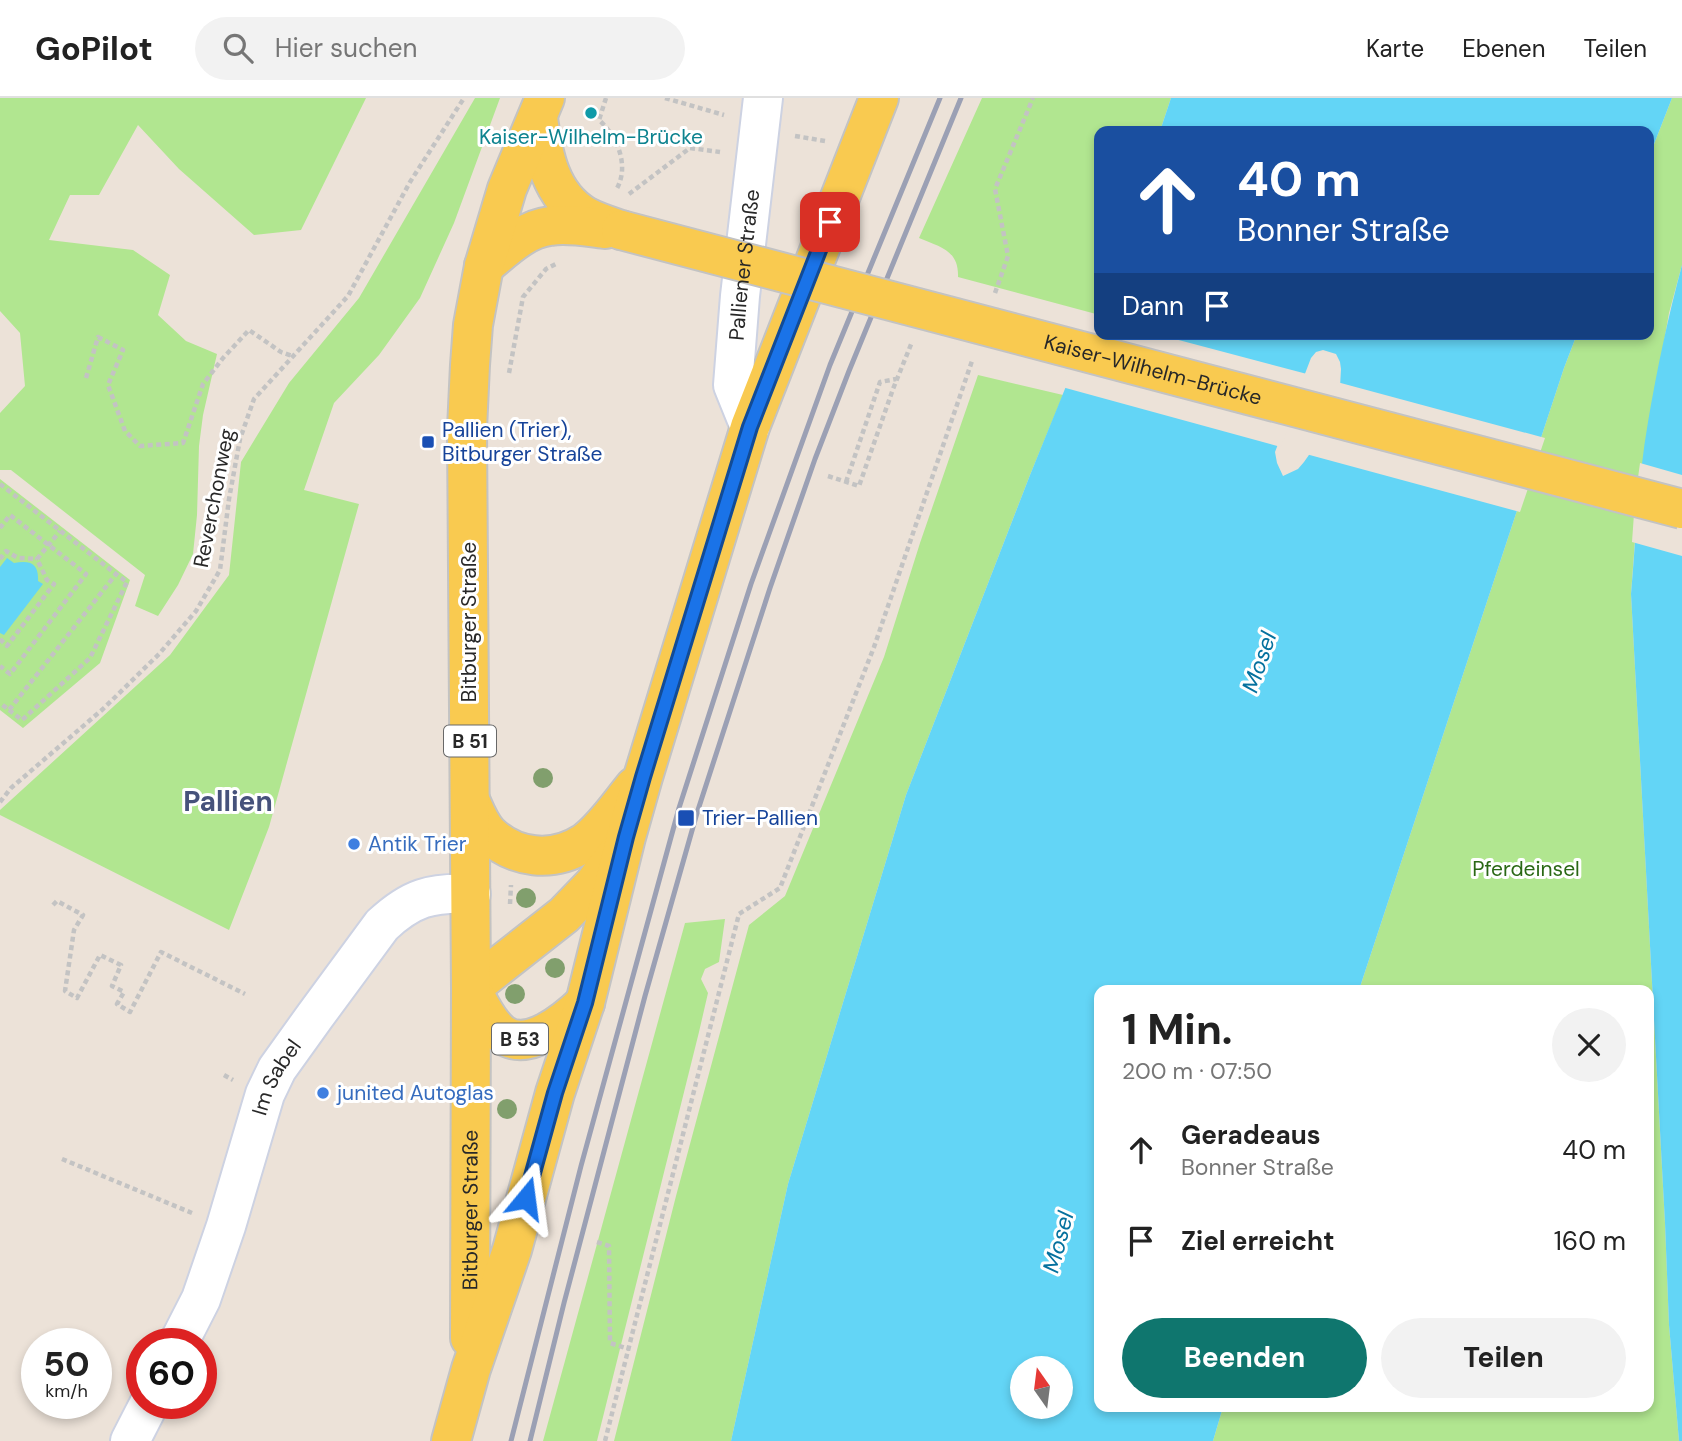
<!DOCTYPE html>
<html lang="de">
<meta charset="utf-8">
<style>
:root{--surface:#fff;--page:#f2f2f2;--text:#222;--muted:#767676;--line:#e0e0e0;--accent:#0f766e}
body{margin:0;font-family:"DM Sans",sans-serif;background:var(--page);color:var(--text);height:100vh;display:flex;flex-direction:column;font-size:26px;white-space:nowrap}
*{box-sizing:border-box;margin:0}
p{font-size:23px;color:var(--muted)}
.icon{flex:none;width:38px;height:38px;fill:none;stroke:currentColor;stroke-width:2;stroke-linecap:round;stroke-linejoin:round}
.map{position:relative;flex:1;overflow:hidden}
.side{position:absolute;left:1094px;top:887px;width:560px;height:427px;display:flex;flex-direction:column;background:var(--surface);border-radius:14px;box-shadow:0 4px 10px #0003}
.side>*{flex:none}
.hud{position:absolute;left:1094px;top:28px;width:560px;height:214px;border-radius:14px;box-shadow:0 4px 10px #0003;background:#1a4fa0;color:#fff;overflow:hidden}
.needle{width:46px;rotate:346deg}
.tools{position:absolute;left:1010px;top:1258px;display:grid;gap:14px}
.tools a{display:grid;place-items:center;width:63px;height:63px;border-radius:50%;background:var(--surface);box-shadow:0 4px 10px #0003;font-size:35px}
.speed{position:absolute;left:21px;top:1230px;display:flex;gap:14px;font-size:35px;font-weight:700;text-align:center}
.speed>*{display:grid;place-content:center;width:91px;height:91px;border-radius:50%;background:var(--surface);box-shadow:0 4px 10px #0003;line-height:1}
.speed small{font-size:18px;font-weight:400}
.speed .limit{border:10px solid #d22;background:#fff;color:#111}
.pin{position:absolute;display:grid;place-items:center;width:60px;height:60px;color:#fff;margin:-30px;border-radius:14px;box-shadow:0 4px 10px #0006}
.me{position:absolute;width:77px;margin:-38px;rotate:16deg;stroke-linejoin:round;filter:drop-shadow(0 0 5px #0008)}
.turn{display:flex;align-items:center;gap:24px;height:147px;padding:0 28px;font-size:32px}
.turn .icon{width:91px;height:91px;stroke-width:2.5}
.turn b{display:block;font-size:49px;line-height:60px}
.then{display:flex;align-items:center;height:66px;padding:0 28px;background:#0003;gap:14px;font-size:26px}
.round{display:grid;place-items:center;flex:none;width:74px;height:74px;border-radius:37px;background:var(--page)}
.summary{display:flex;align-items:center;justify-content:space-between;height:119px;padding:0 28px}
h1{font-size:42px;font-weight:700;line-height:52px}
.cta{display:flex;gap:14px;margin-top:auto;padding:14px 28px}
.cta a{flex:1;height:80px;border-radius:42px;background:var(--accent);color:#fff;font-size:28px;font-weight:700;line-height:80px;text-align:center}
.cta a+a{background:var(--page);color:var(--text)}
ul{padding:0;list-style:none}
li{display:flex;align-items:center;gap:21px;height:91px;padding:0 28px}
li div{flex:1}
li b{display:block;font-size:26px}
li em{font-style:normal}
header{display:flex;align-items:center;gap:42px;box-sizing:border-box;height:98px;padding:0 35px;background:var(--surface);border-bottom:2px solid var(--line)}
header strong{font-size:33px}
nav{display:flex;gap:38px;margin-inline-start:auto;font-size:24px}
.search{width:490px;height:63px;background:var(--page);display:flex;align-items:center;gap:18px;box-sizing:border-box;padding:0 24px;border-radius:38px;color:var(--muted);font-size:26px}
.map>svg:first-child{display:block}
.green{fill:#b1e690}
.water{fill:#63d5f6;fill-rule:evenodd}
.pier{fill:#ece2d8}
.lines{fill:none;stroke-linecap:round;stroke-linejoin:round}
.minor-casing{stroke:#cdd2e2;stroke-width:42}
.primary-casing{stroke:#c3c3c3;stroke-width:42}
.path{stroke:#c3c3c3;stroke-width:4.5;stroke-dasharray:5 3.5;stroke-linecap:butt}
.minor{stroke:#fff;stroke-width:38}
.primary{stroke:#f9ca50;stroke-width:38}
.rail{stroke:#9ba0b4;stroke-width:5}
.primary-bridge-casing{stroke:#c3c3c3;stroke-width:42;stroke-linecap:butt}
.primary-bridge{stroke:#f9ca50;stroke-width:38}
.tree{fill:#819f6d}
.route-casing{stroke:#114b97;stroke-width:18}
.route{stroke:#1a73e8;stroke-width:12}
.culture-dot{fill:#0f9aa8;stroke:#fff;stroke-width:2.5}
.transit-dot{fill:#1a4fb4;stroke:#fff;stroke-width:2.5}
.shop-dot{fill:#3f7fe0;stroke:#fff;stroke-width:2.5}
.labels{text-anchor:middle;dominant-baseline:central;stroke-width:6;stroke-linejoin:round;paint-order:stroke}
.shield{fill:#fff;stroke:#686868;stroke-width:2}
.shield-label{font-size:19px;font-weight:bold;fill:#282828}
.culture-label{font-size:21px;fill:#0d838f;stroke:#fff}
.street-label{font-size:21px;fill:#282828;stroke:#fff}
.transit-label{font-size:21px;fill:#164399;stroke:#fff;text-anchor:start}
.shop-label{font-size:21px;fill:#366cbe;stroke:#fff;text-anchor:start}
.park-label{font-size:21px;fill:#2a6815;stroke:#fff}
.water-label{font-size:23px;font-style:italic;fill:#05719e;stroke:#fff}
.district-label{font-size:28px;font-weight:bold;fill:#46527b;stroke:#fff}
</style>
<header>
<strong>GoPilot</strong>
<div class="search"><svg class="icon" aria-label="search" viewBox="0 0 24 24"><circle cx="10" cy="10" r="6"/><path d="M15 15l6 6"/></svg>Hier suchen</div>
<nav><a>Karte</a><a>Ebenen</a><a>Teilen</a></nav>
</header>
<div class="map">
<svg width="1682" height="1343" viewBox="0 0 1682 1343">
<rect width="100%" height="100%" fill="#ece2d8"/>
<path class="green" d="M 0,0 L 366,0 L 301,132 L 254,137 L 179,71 L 138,27 L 99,97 L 70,97 L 49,142 L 133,152 L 170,177 L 158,217 L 186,243 L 217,256 L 203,317 L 199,348 L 197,417 L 193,456 L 178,487 L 158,518 L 135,508 L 145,477 L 11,372 L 0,372 L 0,315 L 25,288 L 20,235 L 0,213 Z
M 475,0 L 500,0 L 454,125 L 420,200 L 379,257 L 334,305 L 304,392 L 359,406 L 269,729 L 229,832 L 0,717 L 0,712 L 170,557 L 229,477 L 241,364 L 289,285 L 359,200 Z
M 982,0 L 1171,0 L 1160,33 L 1099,33 L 1099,207 L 1096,216 L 958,179 C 959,152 940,149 919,140 Z
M 1672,0 L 1682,0 L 1682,167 L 1669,215 L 1643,365 L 1638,402 L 1631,496 L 1665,1125 L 1669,1227 L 1679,1343 L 1213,1343 L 1223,1309 L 1648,1309 L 1648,892 L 1359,892 L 1564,270 L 1577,236 L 1648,236 L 1649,59 Z
M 978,277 L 1063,297 L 1030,377 L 906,697 L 788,1086 L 731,1343 L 614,1343 L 676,1098 L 749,827 L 785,798 L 884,559 L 920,445 Z
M 0,381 L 130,482 L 100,565 L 23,630 L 0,612 Z
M 725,821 L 719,864 L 705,871 L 701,881 L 708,895 L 699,934 L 597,1343 L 543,1343 L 685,825 Z"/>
<path class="water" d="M 1171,0 L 1672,0 L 1649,59 L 1648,33 L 1160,33 Z
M 1682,167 L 1682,1343 L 1679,1343 L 1669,1227 L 1665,1125 L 1631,496 C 1636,439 1638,381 1648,324 C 1657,271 1668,219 1682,167 Z
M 1099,207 L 1099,236 L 1577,236 L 1564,270 L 1359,892 L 1099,892 L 1099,1309 L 1223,1309 L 1213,1343 L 731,1343 L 788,1086 L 906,697 L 1030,377 ZM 1323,252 L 1336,256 L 1340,264 L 1341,271 L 1340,289 L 1311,354 L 1304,364 L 1298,371 L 1283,378 L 1277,365 L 1275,354 L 1311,260 L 1316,254 ZM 1022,1270 L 1060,1270 L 1060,1309 L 1022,1309 Z
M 7,460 L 14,465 C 30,462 39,465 38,483 L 43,486 L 4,537 L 0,535 L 0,469 Z"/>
<path class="pier" d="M 1091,219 L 1099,221 L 1099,236 L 1156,236 L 1307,276 L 1281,349 L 1062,289 Z
M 1337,284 L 1545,340 L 1520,414 L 1306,356 Z
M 1640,365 L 1682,377 L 1682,458 L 1632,444 L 1635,402 Z"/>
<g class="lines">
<g class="minor-casing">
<g id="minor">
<path id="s1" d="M 750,329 L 733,287 L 740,198 L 763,0"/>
<path id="s2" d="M 178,1246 L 201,1201 L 226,1128 L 265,996 L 277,971 L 315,918 L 382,827 C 411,800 431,794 471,796"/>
<path d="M 130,1343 L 149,1306"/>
</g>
</g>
<g class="primary-casing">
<g id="primary">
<path d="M 538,20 C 543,57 550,97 585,118 C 596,124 609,128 621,132"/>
<path d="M 484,168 C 504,152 524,131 550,128 C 568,125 587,129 605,131"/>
<path d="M 470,702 C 475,713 479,725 488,735 C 514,761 553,765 584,745 C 603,732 620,706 635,688"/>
<path d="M 471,890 L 564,817 L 594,786 L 616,757"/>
<path d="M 471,890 C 479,905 488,926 502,936 C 528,955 566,923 585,905"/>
<path id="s3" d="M 470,1240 L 471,890 L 467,331 L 470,267 L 473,227 L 484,168 L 507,91 L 545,0"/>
<path d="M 451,1343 L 471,1271 L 512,1152 L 555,995 L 585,905 L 626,739 L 643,679 L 750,329 L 879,0"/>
</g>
</g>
<path class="path" d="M 606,0 L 599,22 C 618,39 630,69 616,92
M 665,0 L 724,17
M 795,38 L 825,43
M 629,96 L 690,50 L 720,54
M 995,195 L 1008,158 L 995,91 L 1033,0
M 509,275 L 523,199 L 546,171 L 556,166
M 86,280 L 98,239 L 123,252 L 108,287 L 125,333 L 140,348 L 183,345 L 203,286 L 223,260 L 249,232 L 281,254 L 292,258
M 828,378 L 859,388 L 893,291 L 912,244
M 846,384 L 880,284 L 896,281
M 0,386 L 116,476 L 9,612 L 0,605
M 0,430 L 10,417 L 86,476 L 10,576 L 0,568
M 0,461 L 6,453 L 18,460 L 37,461
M 0,541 L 7,548 L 54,486 L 47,482 L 37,461 L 60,433
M 9,612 L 22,622 L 90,560 L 127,484 L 116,476
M 0,704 L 11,690 L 103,611 L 159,556 L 196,513 L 220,472 L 229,401 L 240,341 L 254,301 L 348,198 L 410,84 L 464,0
M 510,806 L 511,787
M 53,807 L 57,803 L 83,817 L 74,832 L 65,893 L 77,900 L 100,857 L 121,867 L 112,888 L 124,894 L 117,906 L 130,914 L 161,854 L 245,896
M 224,977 L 233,982
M 62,1061 L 192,1115
M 597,1144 L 609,1148 L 610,1245 L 629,1251
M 605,1343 L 739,816 L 780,790 L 874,549 L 972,263"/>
<use href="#minor" class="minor"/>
<use href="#primary" class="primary"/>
<path class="rail" d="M 511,1343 L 581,1068 L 679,710 L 751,486 L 830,267 L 940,0
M 530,1343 L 564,1205 L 645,898 L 697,715 L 770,490 L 815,361 L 849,273 L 961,0"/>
<g class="primary-bridge-casing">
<g id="primary-bridge">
<path id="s4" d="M 621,132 L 1682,411"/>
</g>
</g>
<use href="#primary-bridge" class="primary-bridge"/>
</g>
<g class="tree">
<circle cx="543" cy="680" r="10"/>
<circle cx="526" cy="800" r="10"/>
<circle cx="555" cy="870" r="10"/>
<circle cx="515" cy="896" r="10"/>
<circle cx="507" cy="1011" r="10"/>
</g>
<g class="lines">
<g class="route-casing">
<path id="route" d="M 526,1100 L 555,995 L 585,905 L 626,739 L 643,679 L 750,329 L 830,124"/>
</g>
<use href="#route" class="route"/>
</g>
<circle class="culture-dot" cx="591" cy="15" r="7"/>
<g class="transit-dot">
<rect x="421" y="337" width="14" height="14" rx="3.5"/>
<rect x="677" y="711" width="18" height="18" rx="3.5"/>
</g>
<g class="shop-dot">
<circle cx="354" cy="746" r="7"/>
<circle cx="323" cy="995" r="7"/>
</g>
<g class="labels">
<g class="shield">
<rect x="444" y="627.5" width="52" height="31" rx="5"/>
<rect x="492" y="925.5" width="56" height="31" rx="5"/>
</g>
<g class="shield-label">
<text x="470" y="643">B 51</text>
<text x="520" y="941">B 53</text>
</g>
<g class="culture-label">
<text x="591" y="39">Kaiser-Wilhelm-Brücke</text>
</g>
<g class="street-label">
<text stroke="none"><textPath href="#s1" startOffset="166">Palliener Straße</textPath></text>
<text stroke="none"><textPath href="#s4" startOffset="550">Kaiser-Wilhelm-Brücke</textPath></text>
<text transform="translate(214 400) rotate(-79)">Reverchonweg</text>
<text transform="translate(469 524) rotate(-90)">Bitburger Straße</text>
<text stroke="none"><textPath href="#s2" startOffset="285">Im Sabel</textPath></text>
<text stroke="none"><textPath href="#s3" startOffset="128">Bitburger Straße</textPath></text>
</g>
<g class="transit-label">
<text x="442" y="332">Pallien (Trier),<tspan x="442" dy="24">Bitburger Straße</tspan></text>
<text x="702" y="720">Trier-Pallien</text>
</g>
<g class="shop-label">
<text x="368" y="746">Antik Trier</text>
<text x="337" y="995">junited Autoglas</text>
</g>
<g class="park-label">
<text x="1526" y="771">Pferdeinsel</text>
</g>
<g class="water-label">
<text transform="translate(1259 564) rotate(-71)">Mosel</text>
<text transform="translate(1058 1144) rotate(-75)">Mosel</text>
</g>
<g class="district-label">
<text x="228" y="703">Pallien</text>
</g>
</g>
</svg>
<div class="tools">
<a><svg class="needle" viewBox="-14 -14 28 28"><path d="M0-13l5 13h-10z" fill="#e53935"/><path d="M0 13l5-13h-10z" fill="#767676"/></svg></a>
</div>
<div class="speed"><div>50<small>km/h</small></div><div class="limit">60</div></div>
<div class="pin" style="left:830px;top:124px;background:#d93025"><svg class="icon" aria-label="arrive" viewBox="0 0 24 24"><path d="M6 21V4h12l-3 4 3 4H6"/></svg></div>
<svg class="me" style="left:526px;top:1100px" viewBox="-20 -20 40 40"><path d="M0-17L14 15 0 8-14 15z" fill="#1a73e8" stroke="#fff" stroke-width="4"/></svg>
<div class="hud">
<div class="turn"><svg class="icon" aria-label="ahead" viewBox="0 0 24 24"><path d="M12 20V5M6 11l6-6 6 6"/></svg><div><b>40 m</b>Bonner Straße</div></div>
<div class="then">Dann<svg class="icon" aria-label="arrive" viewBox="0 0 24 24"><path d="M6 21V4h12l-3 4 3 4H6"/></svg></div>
</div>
<section class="side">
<div class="summary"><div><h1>1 Min.</h1><p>200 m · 07:50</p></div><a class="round"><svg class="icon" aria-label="close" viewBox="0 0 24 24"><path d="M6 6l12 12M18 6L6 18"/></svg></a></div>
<ul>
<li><svg class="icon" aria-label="ahead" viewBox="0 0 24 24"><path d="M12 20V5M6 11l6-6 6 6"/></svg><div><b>Geradeaus</b><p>Bonner Straße</p></div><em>40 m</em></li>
<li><svg class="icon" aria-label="arrive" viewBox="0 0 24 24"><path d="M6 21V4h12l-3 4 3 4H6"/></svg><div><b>Ziel erreicht</b></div><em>160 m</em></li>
</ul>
<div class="cta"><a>Beenden</a><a>Teilen</a></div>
</section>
</div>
